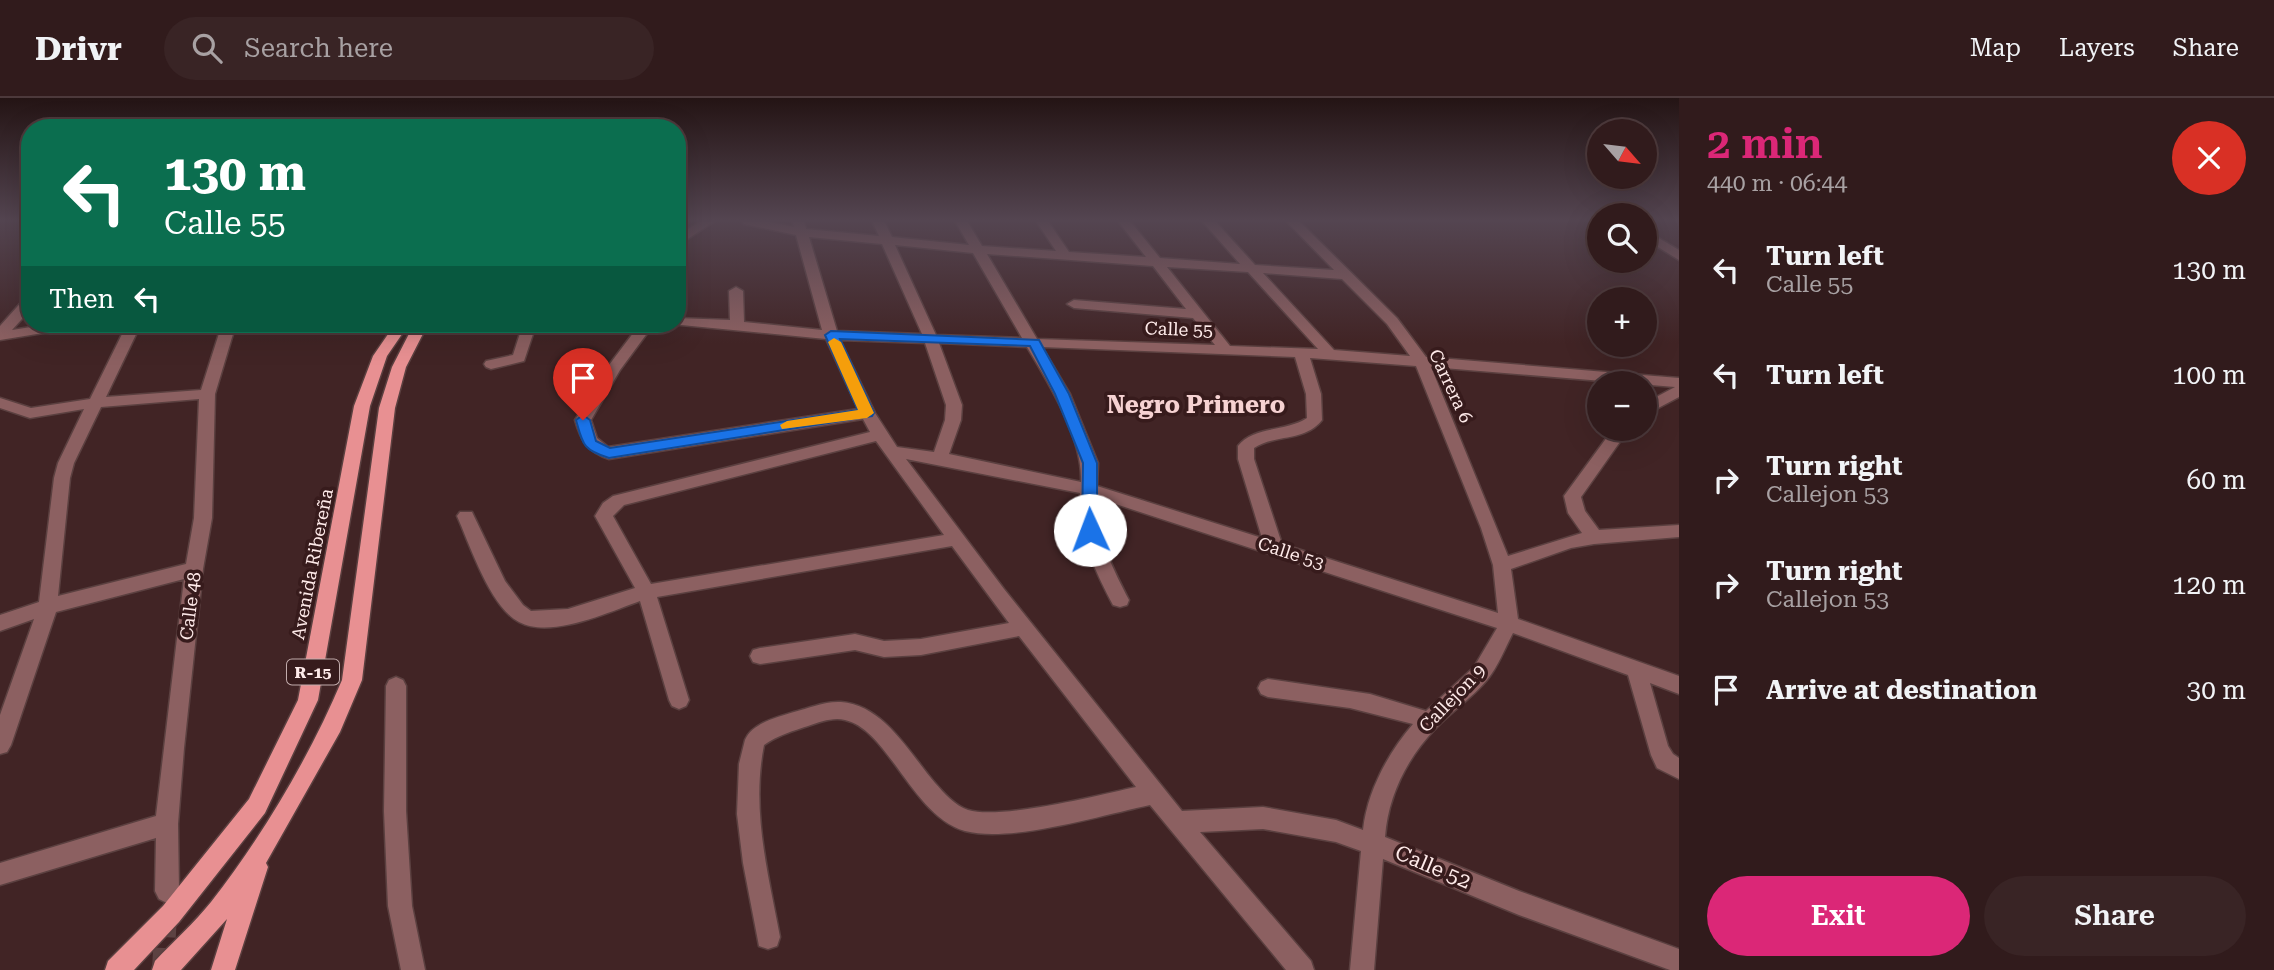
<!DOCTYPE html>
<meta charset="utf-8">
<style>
:root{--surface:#311b1c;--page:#392425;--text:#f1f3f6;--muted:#a8a1a3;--line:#4c393b;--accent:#db2777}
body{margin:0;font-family:"Roboto Serif",serif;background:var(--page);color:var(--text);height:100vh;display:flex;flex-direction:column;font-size:26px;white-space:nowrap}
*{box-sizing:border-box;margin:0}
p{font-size:23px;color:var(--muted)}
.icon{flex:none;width:38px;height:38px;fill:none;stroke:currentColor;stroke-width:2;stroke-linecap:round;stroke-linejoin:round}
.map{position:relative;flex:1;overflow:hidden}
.details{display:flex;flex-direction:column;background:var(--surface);width:595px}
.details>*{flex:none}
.hud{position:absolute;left:21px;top:21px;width:665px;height:214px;border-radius:28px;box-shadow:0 7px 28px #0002,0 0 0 2px var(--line);background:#0b6e4f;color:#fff;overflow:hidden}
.needle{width:46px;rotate:118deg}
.tools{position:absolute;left:1587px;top:21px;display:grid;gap:14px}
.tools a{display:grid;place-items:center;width:70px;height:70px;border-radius:50%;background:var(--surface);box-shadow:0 7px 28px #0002,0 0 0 2px var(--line);font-size:35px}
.pin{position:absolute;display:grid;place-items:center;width:60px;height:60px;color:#fff;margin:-72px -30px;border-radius:50% 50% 50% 0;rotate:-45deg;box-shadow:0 0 7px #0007}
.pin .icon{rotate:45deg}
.me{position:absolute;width:77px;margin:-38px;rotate:358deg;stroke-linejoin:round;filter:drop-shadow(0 0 5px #0008)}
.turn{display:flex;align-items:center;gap:24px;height:147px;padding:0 28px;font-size:32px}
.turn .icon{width:91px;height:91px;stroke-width:2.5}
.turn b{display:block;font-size:49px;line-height:60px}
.then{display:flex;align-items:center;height:66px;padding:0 28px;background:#0003;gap:14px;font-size:26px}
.round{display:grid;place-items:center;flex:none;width:74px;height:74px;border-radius:37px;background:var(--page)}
.head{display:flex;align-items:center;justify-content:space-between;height:119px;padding:0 28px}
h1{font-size:42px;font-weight:600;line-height:52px;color:var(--accent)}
.button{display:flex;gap:14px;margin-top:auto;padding:14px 28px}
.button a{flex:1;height:80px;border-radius:42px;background:var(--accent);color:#fff;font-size:28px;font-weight:600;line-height:80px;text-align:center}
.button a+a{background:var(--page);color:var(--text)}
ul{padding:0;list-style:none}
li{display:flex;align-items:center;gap:21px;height:105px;padding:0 28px}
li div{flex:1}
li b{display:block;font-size:26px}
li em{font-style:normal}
header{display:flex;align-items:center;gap:42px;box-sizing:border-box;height:98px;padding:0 35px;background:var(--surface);border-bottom:2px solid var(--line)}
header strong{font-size:33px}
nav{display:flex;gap:38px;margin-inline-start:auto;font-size:24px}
.search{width:490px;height:63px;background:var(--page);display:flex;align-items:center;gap:18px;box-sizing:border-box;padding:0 24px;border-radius:38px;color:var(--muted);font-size:26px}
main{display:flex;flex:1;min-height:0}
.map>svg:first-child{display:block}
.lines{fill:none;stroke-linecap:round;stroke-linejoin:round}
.minor-tunnel{stroke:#5d4242;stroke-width:22;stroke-dasharray:22 11;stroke-linecap:butt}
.minor-casing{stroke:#5b4040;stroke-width:3}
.primary-casing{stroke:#5b4040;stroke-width:3}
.minor{fill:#8c6061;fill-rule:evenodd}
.primary{fill:#e89092;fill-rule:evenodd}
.route{fill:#1a73e8;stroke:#114b97;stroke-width:2}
.slow{fill:#f59e0b}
.labels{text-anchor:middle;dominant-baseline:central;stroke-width:7;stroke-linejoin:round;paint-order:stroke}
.shield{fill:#371b1c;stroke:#c2acac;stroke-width:2}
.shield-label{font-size:16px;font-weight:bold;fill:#feeae9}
.street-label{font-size:18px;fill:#feeae9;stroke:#371b1c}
.near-street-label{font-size:21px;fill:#feeae9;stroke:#371b1c}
.district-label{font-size:24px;font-weight:bold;fill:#f6d2d2;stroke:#371b1c}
</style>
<header>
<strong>Drivr</strong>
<div class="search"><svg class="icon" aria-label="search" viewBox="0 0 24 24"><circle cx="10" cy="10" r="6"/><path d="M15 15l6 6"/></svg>Search here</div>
<nav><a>Map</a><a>Layers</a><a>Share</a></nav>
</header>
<main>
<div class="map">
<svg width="1679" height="872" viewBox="0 0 1679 872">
<rect width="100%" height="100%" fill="#412425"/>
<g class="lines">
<path class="minor-tunnel" d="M 163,872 L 166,816"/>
<g class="minor-casing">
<path id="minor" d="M 701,123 L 715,123 L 677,148 L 677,138 Z
M 742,123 L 765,123 L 794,129 L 792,123 L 804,123 L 806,131 L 879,138 L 872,123 L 884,123 L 892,139 L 969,147 L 955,123 L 967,123 L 982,148 L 1056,153 L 1036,123 L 1048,123 L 1069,154 L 1146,159 L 1118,123 L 1130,123 L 1160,160 L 1240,166 L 1202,123 L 1215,123 L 1255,167 L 1334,172 L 1286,123 L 1299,123 L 1397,220 L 1426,259 L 1679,280 L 1679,299 L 1645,317 L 1645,305 L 1675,289 L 1431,269 L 1508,458 L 1582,435 L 1568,415 L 1564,398 L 1613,331 L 1629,331 L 1581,399 L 1585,413 L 1599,432 L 1679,427 L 1679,439 L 1594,446 L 1571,450 L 1511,471 L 1518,521 L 1679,578 L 1679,596 L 1650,585 L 1668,648 L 1673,656 L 1679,660 L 1679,681 L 1657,670 L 1651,657 L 1628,577 L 1513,535 C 1505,550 1498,569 1487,582 C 1472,600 1452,613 1436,630 C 1407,660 1388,698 1385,739 L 1519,793 L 1679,851 L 1679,872 L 1670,872 L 1519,817 L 1383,761 L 1374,872 L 1350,872 L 1361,753 L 1336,744 L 1263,731 L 1200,734 L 1311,863 L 1314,872 L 1286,872 L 1150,707 C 1102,717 1012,745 965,733 C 913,719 888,631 845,622 C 833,619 820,624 808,628 C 793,633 778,637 764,647 C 751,712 768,775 780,839 L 777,848 L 768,851 L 759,848 L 743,765 L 737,716 L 739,666 L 745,642 C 752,625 778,619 794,614 C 809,610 825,603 841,604 C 884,607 910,656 935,685 C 944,695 955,708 968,712 C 1000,722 1100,697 1136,689 L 1019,538 L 921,557 L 884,559 L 855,552 L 760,566 L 753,564 L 750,558 L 753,552 L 760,550 L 855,536 L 884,543 L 921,541 L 1009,525 L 952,448 L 657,499 L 689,602 L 686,608 L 679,611 L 672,608 L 669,602 L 640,503 C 609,514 551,541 519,524 C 490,509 470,447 457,418 L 460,414 L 472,414 L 505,483 L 523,507 L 531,513 L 568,511 L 635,490 L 595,418 L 603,405 L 613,398 L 870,334 L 863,321 L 609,361 C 588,354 581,343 575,322 L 609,267 L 640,226 L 654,226 L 620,272 L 591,322 L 597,340 L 608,349 L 858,311 L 826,241 L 671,226 L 677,226 L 677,220 L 730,222 L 729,193 L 736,189 L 743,193 L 744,224 L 822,232 L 796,137 L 744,126 ZM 809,139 L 882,146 L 922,236 L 837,233 ZM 895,147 L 973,155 L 1022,240 L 936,237 ZM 987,156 L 1153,168 L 1186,211 L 1074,202 L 1067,206 L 1074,210 L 1193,220 L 1215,247 L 1037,241 ZM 1167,169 L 1248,174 L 1318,251 L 1230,248 ZM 1263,175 L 1342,181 L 1387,226 L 1410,258 L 1334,252 ZM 840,242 L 925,245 L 946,307 L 945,322 L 934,354 L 897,349 L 875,315 ZM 939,245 L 1027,249 C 1049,286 1083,340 1081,384 L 949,356 L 961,322 L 962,307 ZM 1042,249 L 1295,259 L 1306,296 L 1307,320 C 1286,334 1253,328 1238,348 L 1238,361 L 1262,440 L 1097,388 L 1098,365 L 1070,296 ZM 1310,260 L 1416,268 L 1481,430 L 1493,467 L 1498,515 L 1282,446 L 1254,361 L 1254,350 C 1275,336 1305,344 1322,322 L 1321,296 ZM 876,343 L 944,437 L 651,486 L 613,418 L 624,407 ZM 906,361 L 1080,395 C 1078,437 1094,471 1113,507 L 1120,509 L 1127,507 L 1129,502 C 1112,469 1096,438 1097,400 L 1497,530 L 1474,569 L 1426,613 L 1370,596 L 1268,581 L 1261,584 L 1258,590 L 1261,596 L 1268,599 L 1350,610 L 1413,626 C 1388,655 1367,694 1363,732 L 1336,722 L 1263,709 L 1182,713 L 1004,491 Z
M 1645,132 L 1679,152 L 1679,162 L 1645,141 Z
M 30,199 L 30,212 L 12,232 L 50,226 L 81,226 L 74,230 L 0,242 L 0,228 L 25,200 Z
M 127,226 L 141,226 L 106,299 L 201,292 L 222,226 L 236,226 L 215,296 L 212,420 L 203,471 L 184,650 L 178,726 L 179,793 L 175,801 L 167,805 L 159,801 L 155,793 L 156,740 L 0,787 L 0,765 L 156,718 L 184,481 L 56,514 L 11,647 L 7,654 L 0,656 L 0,617 L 34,521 L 0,533 L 0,517 L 39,504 L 54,380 L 58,365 L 84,311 L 30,320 L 0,310 L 0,300 L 31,310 L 90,301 ZM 199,301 L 194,420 L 186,466 L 58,498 L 70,380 L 74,365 L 101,309 Z
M 523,226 L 536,227 L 524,263 L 491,271 L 486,269 L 484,266 L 486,263 L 513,257 Z
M 396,579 L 403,582 L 406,588 L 406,713 L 412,808 L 425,872 L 401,872 L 388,808 L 384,713 L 386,588 L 389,582 Z"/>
</g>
<g class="primary-casing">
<path id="primary" d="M 395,226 L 409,226 L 387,258 L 370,308 L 318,602 L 265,715 L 179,824 L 134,872 L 105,872 L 108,863 L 163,808 L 249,701 L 298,602 L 354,308 L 373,258 Z
M 414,226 L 428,226 L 406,269 L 395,310 L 362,582 L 340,634 L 266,765 L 268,769 L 235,872 L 211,872 L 227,821 L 181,872 L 152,872 L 155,863 C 173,844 194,825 211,804 C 262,739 310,658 342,582 L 379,310 L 392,269 Z"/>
</g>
<use href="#minor" class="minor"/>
<use href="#primary" class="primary"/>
</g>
<linearGradient id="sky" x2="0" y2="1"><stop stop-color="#241414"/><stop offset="0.5" stop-color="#544551"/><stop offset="1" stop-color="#544551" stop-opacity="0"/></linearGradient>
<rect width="1679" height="245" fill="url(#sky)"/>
<path class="route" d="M 831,233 L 1039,242 L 1069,296 L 1097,365 L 1097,432 L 1095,436 L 1084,436 L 1082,432 L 1083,365 L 1055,296 L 1030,248 L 840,241 L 874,315 L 872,318 L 609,360 C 583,352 583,347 576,322 L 583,317 L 590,322 L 596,343 L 610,350 L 858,312 L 825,237 Z"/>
<path class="slow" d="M 834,240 L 841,244 L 874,315 L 867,320 L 782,331 L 780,327 L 787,323 L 858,312 L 828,244 Z"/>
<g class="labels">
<rect class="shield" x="287" y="561.5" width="52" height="25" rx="5"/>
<g class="shield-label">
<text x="313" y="574">R-15</text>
</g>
<g class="street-label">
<text transform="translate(1179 231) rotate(2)">Calle 55</text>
<text transform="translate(1451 288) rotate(65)">Carrera 6</text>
<text transform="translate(1291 455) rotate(18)">Calle 53</text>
<text transform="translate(312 466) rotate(-79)">Avenida Ribereña</text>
<text transform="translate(190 508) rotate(-83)">Calle 48</text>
<text transform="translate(1452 600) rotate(-46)">Callejon 9</text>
</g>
<g class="near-street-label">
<text transform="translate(1433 769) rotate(23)">Calle 52</text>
</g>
<g class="district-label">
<text x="1196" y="307">Negro Primero</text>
</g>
</g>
</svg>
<div class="tools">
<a><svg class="needle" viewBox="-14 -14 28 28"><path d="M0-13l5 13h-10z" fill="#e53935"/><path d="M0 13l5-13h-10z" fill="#a8a1a3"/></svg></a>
<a><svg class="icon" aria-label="search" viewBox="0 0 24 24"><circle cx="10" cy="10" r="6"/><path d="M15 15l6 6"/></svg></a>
<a>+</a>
<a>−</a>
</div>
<div class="pin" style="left:583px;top:322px;background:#d93025"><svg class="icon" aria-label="arrive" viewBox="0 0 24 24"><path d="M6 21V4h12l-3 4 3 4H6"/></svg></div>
<svg class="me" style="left:1090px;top:432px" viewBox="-20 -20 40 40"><circle r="19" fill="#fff"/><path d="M0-13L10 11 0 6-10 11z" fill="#1a73e8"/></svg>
<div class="hud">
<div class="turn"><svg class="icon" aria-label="left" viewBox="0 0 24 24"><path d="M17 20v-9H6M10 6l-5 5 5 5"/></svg><div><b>130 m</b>Calle 55</div></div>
<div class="then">Then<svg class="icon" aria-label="left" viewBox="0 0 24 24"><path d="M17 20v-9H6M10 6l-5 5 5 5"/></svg></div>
</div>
</div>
<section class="details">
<div class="head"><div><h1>2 min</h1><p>440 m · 06:44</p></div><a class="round" style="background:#d93025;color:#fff"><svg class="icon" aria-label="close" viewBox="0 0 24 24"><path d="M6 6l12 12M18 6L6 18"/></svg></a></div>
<ul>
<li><svg class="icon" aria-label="left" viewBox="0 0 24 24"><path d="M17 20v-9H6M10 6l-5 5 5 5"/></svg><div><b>Turn left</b><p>Calle 55</p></div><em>130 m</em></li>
<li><svg class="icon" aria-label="left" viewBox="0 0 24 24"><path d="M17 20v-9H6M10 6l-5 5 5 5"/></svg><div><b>Turn left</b></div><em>100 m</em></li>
<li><svg class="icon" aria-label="right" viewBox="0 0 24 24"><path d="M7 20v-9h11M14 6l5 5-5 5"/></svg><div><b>Turn right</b><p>Callejon 53</p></div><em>60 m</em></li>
<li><svg class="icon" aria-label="right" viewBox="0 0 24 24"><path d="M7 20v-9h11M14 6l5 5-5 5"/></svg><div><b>Turn right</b><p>Callejon 53</p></div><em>120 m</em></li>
<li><svg class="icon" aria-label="arrive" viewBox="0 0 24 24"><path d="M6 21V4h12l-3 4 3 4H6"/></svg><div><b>Arrive at destination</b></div><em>30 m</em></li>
</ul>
<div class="button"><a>Exit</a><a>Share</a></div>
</section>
</main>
